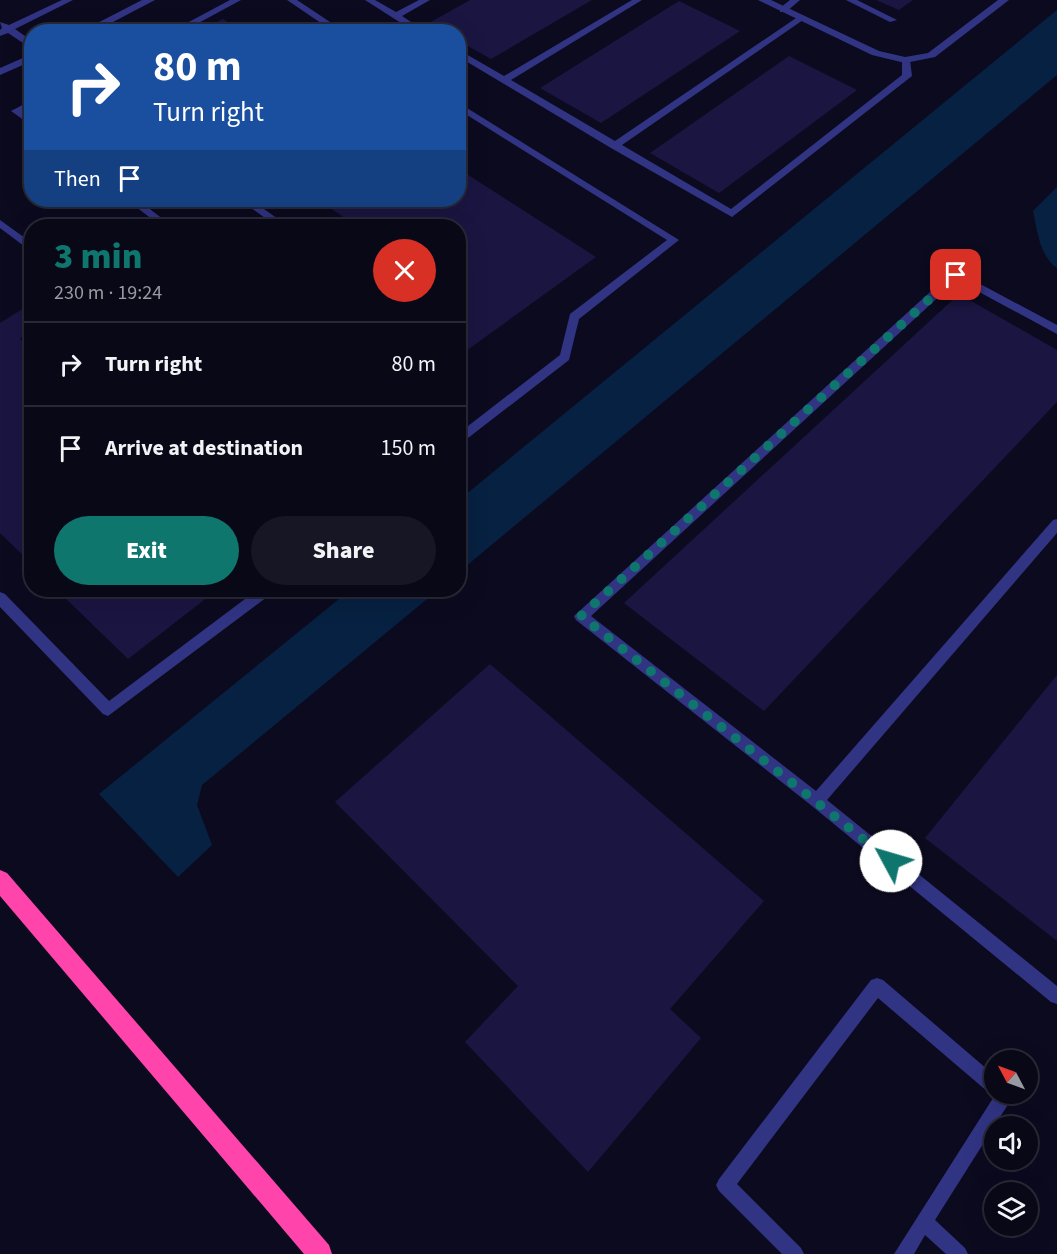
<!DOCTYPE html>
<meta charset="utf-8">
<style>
:root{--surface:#090817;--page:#171624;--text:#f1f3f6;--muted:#999aa1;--line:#292936;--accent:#0f766e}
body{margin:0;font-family:"Source Sans 3",sans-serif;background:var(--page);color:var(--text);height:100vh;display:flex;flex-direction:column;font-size:22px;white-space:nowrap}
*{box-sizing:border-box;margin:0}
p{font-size:20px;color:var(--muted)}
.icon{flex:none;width:33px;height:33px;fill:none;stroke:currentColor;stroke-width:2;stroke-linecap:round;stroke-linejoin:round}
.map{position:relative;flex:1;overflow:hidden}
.drawer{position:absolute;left:24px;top:219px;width:442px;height:378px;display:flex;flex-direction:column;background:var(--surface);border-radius:24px;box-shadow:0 6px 24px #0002,0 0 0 2px var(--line)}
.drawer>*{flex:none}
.guide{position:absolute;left:24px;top:24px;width:442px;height:183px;border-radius:24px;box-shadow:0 6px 24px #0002,0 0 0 2px var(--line);background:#1a4fa0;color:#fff;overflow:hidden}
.needle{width:39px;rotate:311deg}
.controls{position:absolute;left:984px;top:1050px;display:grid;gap:12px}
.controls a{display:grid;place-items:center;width:54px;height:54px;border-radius:50%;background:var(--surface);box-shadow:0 6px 24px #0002,0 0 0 2px var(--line);font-size:30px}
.pin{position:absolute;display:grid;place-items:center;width:51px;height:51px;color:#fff;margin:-26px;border-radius:12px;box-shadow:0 3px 9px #0006}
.me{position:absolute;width:66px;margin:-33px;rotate:309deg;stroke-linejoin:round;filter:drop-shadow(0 0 4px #0008)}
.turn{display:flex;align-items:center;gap:21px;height:126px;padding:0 30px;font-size:27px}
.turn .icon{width:78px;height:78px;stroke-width:2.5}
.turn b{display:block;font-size:42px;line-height:51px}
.then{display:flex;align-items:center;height:57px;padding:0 30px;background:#0003;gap:12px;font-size:22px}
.round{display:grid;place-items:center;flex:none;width:63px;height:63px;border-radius:32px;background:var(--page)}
.summary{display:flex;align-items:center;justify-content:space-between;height:102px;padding:0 30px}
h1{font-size:36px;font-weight:800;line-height:45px;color:var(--accent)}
.action{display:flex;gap:12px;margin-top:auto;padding:12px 30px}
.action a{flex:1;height:69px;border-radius:36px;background:var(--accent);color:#fff;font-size:24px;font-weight:800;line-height:69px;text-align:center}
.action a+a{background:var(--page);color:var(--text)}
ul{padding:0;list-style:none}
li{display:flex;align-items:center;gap:18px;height:84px;padding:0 30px;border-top:2px solid var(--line)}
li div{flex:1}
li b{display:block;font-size:22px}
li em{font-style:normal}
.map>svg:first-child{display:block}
.water{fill:#072142}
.building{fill:#1b1542}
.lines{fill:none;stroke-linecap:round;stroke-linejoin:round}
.lane{fill:#313483;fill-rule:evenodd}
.street{fill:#313483;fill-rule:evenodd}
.highway{fill:#ff44ac;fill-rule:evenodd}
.route{stroke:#0f766e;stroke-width:10;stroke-dasharray:0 18}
</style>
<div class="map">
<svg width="1057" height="1254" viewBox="0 0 1057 1254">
<rect width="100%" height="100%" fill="#0c0a1f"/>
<path class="water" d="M 1057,10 L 1057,75 L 459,572 L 459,500 Z
M 1057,187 L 1057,268 C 1040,257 1037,230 1033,211 Z
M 350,590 L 438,590 L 202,785 L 197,805 L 212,845 L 178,877 L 99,794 Z"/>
<path class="building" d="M 470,0 L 592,0 L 491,59 L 459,41 L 459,32 L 443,32 L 429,23 Z
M 876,0 L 913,0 L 899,10 Z
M 679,1 L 740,31 L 601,123 L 540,88 Z
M 223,19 L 242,32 L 197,32 Z
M 789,56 L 857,90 L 719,193 L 650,153 Z
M 459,169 L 596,257 L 459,356 L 459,226 L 357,226 L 318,200 L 459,200 Z
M 959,294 L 1057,350 L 1057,402 L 764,711 L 624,603 Z
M 32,303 L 32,331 L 20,339 L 32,349 L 32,564 L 0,533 L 0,323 Z
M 57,590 L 217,590 L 128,659 Z
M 490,664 L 764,901 L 670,1009 L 701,1038 L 588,1172 L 465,1042 L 518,986 L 335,802 Z
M 1057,675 L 1057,941 L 925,838 Z"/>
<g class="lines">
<path class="lane" d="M 62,0 L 73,0 L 15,29 L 32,41 L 32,49 L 8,33 L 0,36 L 0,30 L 2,28 L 0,22 L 9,25 Z
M 230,0 L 241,0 L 182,32 L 170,32 Z
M 287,0 L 297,0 L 345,32 L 334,32 Z
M 365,0 L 375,0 L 396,12 L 419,0 L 430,0 L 402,16 L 426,32 L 415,32 Z
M 632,0 L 642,0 L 511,80 L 615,141 L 799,16 L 806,18 L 622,145 L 731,209 L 902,75 L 902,58 L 910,60 L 912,76 L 732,217 L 611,148 L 459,57 L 459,50 L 504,76 Z
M 790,0 L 800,0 L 786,12 L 780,12 L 780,8 Z
M 846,0 L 857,0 L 897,20 L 890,22 Z
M 32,100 L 32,107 L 23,111 L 32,118 L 32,126 L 11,111 Z
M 459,103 L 679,240 L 579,319 L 569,360 L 459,445 L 459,433 L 560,355 L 570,314 L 667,240 L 459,110 Z
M 127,200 L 138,200 L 172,226 L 161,226 Z
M 240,200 L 251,200 L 288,226 L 276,226 Z
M 0,220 L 32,243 L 32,252 L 0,228 Z
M 956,271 L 1057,325 L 1057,334 L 957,280 L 591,616 L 816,791 L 1053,520 L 1057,519 L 1057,533 L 827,800 L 1057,986 L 1057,1004 L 1051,1002 L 812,806 L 576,620 L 574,616 L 952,272 Z
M 257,590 L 273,590 L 271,594 L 108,716 L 103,714 L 0,607 L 0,592 L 5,594 L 109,701 Z
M 877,978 L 883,980 L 994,1075 L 994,1094 L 1014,1095 L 935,1220 L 965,1248 L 968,1254 L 946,1254 L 925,1235 L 914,1254 L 894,1254 L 995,1095 L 988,1092 L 878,998 L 737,1184 L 801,1248 L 804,1254 L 782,1254 L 719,1191 L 716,1185 L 719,1179 L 871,980 Z"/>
<path class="street" d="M 142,0 L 155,0 L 94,32 L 80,32 Z
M 758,0 L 771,0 L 879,51 L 905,57 L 928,53 L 998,0 L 1009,0 L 935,57 L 905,63 L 872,55 Z
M 32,54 L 32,61 L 0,75 L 0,68 Z"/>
<path class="highway" d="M 0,870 L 7,873 L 329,1245 L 332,1254 L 304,1254 L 0,896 Z"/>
</g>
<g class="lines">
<path class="route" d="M 891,861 L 581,616 L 956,275"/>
</g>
</svg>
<div class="controls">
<a><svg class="needle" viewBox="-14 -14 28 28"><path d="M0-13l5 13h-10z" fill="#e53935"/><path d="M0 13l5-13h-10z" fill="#999aa1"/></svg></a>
<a><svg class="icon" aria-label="sound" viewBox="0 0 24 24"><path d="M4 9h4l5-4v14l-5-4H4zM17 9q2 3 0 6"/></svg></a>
<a><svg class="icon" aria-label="layers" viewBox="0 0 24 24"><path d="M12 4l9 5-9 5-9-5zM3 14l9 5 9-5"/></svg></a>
</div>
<div class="pin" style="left:956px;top:275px;background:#d93025"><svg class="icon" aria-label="arrive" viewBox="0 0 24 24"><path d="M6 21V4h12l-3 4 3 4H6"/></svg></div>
<svg class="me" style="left:891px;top:861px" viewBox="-20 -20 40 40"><circle r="19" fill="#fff"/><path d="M0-13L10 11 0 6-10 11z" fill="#0f766e"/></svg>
<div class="guide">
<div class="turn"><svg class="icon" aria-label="right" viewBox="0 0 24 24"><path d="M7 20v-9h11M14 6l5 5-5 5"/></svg><div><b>80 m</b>Turn right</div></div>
<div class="then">Then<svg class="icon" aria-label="arrive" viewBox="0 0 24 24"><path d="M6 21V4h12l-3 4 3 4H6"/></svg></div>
</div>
<section class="drawer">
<div class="summary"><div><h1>3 min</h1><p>230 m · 19:24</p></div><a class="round" style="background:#d93025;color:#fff"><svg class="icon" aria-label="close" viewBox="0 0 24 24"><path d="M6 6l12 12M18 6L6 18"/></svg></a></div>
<ul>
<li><svg class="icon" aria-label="right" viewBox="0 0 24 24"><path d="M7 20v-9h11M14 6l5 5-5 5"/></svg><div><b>Turn right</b></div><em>80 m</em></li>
<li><svg class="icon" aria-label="arrive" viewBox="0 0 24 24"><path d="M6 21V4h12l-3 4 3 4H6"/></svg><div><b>Arrive at destination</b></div><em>150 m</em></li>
</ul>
<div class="action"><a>Exit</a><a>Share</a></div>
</section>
</div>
